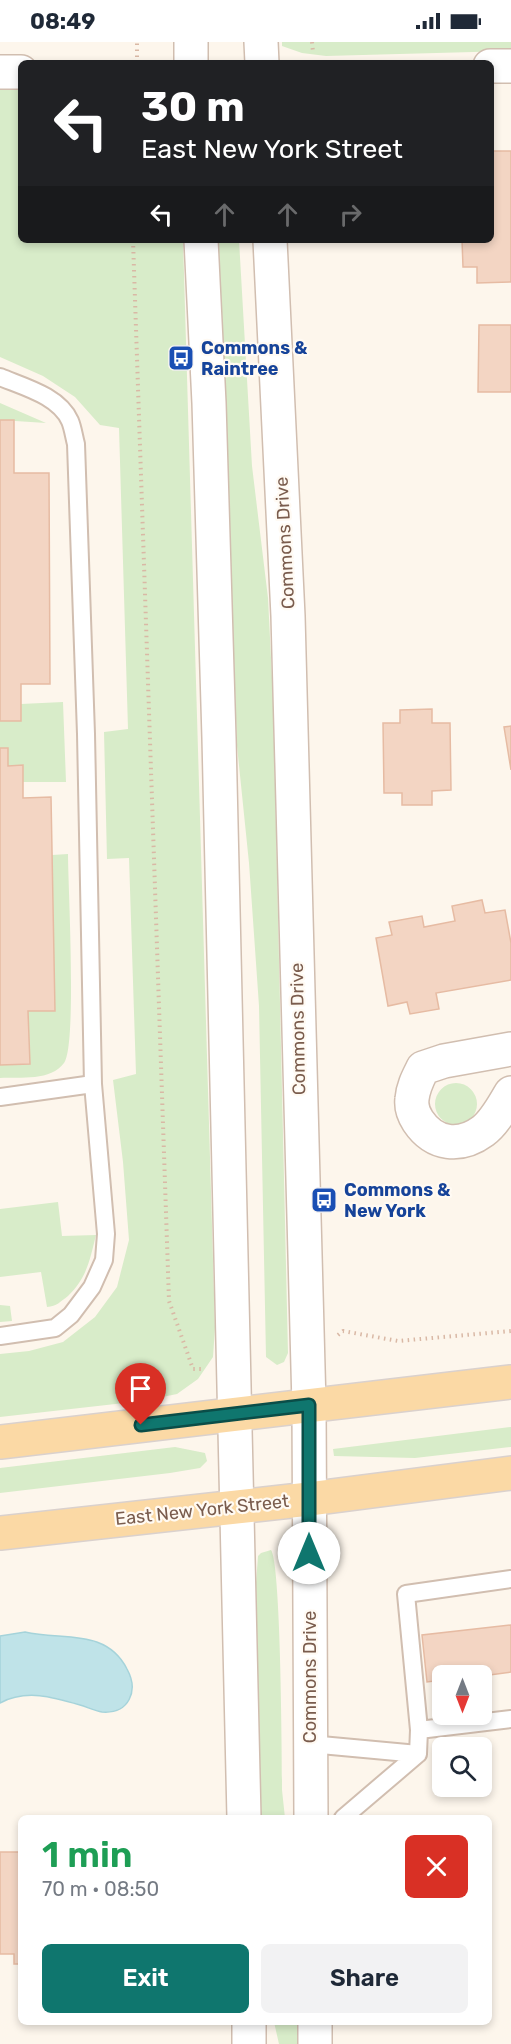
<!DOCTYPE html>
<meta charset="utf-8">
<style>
:root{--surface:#fff;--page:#f2f2f3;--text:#1f2937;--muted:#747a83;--accent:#0f766e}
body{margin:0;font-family:Rubik,sans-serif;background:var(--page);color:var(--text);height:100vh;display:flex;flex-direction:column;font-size:22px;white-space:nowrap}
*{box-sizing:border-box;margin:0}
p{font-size:20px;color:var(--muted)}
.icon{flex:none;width:33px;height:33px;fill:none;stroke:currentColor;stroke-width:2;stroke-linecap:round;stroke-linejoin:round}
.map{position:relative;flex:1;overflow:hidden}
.side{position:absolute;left:18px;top:1773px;width:474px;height:210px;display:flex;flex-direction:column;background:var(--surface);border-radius:9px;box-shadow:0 3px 9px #0003}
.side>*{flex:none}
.banner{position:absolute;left:18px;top:18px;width:476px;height:183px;border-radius:9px;box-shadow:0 3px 9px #0003;background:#202124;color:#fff;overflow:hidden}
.needle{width:39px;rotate:180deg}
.tools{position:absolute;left:432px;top:1623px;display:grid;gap:12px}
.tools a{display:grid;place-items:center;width:60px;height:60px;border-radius:9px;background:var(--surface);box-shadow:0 3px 9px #0003;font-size:30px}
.pin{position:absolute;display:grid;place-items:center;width:51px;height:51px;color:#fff;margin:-62px -26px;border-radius:50% 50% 50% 0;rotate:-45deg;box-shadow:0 0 6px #0007}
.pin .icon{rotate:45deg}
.me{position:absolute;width:66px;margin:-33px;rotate:0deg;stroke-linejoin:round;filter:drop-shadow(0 0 4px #0008)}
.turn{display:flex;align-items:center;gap:21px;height:126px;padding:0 24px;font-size:27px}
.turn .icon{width:78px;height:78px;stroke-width:2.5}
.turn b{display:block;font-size:42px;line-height:51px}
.lanes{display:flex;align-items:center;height:57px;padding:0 24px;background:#0003;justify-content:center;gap:30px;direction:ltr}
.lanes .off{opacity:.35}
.round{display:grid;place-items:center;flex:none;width:63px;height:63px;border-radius:9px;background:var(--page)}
.overview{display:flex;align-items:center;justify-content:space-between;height:102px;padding:0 24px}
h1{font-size:36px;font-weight:600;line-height:45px;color:#1e9e55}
.button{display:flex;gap:12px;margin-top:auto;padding:12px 24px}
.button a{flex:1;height:69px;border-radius:9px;background:var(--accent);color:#fff;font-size:24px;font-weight:600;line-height:69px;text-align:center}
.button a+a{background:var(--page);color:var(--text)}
.status{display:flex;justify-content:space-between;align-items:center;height:42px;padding:0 30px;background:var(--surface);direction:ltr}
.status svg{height:16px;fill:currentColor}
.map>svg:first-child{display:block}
.green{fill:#d8ecc9}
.water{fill:#bfe3e8;stroke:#a5d3da;stroke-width:1.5}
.building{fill:#f3d5c3;stroke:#e6bba3;stroke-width:1.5}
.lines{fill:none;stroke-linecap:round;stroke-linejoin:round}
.service-casing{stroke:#d1beb0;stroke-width:20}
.minor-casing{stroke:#d1beb0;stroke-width:36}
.tertiary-casing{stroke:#d1beb0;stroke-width:36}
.primary-casing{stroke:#dad1cd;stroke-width:36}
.path{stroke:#d9b8a5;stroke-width:4;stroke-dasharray:1.5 4.5;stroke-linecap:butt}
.service{stroke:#fff;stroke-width:16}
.minor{stroke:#fff;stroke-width:33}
.tertiary{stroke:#fff;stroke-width:33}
.primary{stroke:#fbd9a5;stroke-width:33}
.route-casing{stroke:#0a4d48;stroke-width:15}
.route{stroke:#0f766e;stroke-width:10}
.labels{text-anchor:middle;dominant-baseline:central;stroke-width:4.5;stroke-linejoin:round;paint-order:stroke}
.transit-label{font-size:18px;font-weight:bold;fill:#164399;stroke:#fffaf3;text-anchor:start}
.street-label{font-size:18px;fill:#7a5c4d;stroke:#fffaf3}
</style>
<div class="status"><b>08:49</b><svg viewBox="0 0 49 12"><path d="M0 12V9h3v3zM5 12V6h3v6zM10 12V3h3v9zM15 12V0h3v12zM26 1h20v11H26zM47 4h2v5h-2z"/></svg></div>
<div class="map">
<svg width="511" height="2002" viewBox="0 0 511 2002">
<rect width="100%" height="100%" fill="#fdf6ec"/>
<path class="green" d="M 282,0 L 511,0 L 511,9 L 326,14 L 302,11 L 282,4 Z
M 0,47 L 21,48 L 21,198 L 183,198 L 215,1286 L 213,1315 L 198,1337 L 177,1352 L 142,1359 L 0,1375 L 0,1312 L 29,1309 L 63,1300 L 95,1275 L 117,1245 L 129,1198 L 123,1120 L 113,1038 L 136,1032 L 129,816 L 107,817 L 104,690 L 128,687 L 119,386 L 100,383 L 75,355 L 43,334 L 0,315 Z
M 217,198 L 239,198 L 252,424 L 268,556 L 273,656 L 288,1311 L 284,1320 L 277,1323 L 266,1315 L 259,964 L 249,821 L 237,704 L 222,269 Z
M 0,361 L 46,381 L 0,378 Z
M 63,660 L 66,740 L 23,740 L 23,723 L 8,724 L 8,706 L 0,706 L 0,679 L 21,679 L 21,662 Z
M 68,812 C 68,843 77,1004 64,1021 C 51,1039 21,1035 0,1036 L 0,1023 L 29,1022 L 28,969 L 54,969 L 52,813 Z
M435 1062a21 21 0 1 1 42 0a21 21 0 1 1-42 0Z
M 58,1160 L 62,1194 L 96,1193 C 90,1217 87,1236 68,1254 C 60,1260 57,1264 47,1265 L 41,1230 L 0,1235 L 0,1167 Z
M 0,1263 L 10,1264 L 12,1279 L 0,1280 Z
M 511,1385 L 511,1405 L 415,1416 L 334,1414 L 333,1407 Z
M 175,1405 L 205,1411 L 207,1419 L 200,1426 L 170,1431 L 0,1451 L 0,1426 Z
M 271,1508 C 281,1521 282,1716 282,1748 L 285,1776 L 261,1776 L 256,1541 L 258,1514 L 261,1511 Z
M 274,1980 L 297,1980 L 297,2002 L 279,2002 Z"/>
<path class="water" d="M 25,1590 C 63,1599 106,1586 127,1627 C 139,1649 129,1672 102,1670 C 95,1669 87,1665 80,1663 C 53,1655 26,1647 0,1661 L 0,1594 Z"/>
<path class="building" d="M 490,109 L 511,109 L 511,240 L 477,241 L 477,225 L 463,225 L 462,198 L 490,198 Z
M 479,283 L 511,283 L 511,350 L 478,350 Z
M 0,378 L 14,378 L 14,431 L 49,431 L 50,642 L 21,642 L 21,679 L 0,679 Z
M 432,667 L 432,681 L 450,681 L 451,748 L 432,749 L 432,763 L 402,763 L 402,751 L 384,751 L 383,681 L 400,681 L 400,668 Z
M 511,684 L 511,728 L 504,685 Z
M 0,706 L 8,706 L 8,724 L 23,723 L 23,756 L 51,755 L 55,969 L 28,969 L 30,1022 L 0,1023 Z
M 482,858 L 485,871 L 505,868 L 511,901 L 511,938 L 436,951 L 439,967 L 410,972 L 407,960 L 388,964 L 376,896 L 392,893 L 389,880 L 422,874 L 424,885 L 455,879 L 452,864 Z
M 511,1583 L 511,1630 L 482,1634 L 442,1634 L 442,1638 L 427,1640 L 422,1593 Z
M 0,1810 L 21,1810 L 21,1922 L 14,1922 L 14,1912 L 0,1912 Z"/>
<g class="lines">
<g class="service-casing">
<path id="service" d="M 0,335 C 24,345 59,354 70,379 C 73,386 74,395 76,402 L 86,692 L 93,1042 L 106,1192 L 104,1218 L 92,1245 L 71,1273 L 55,1286 L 0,1294
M 0,1055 L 93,1042
M 419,1688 L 511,1677
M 310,1702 L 418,1712
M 343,1776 L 418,1712 L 419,1688 L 406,1552 L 511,1537"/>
</g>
<g class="minor-casing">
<path id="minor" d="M 490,24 L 511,24
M 0,30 L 21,30
M 511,1007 L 444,1019 L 423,1026 C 418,1036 413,1045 412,1057 C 411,1065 414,1073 418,1079 C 434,1103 460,1106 483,1089 C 495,1080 503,1064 511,1051"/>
</g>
<g class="tertiary-casing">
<path id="tertiary" d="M 191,0 L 191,21
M 261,0 L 262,21
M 201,198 L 209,361 L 219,696 L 244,1776
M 270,198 L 288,574 L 309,1363 L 311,1776
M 249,1980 L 249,2002
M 315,1980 L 315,2002"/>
</g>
<g class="primary-casing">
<path id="primary" d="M 0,1400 L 511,1340
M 0,1491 L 309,1457 L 511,1431"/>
</g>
<path class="path" d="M 312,0 L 313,10
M 137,21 L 137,0
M 133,198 L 169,1259 L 193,1327 L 202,1327
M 338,1293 L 343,1289 L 398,1299 L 511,1289"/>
<use href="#service" class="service"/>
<use href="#minor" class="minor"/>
<use href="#tertiary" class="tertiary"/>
<use href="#primary" class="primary"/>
</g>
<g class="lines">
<g class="route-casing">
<path id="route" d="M 141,1383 L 309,1363 L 309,1511"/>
</g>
<use href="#route" class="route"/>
</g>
<defs>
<g id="bus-square" transform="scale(1.35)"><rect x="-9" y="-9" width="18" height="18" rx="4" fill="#1a4fb4" stroke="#fffaf3"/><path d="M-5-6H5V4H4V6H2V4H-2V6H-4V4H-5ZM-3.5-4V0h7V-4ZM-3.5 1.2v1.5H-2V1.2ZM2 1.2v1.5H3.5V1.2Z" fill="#fff"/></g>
</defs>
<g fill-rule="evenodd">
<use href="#bus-square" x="181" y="316"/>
<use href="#bus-square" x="324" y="1158"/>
</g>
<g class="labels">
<g class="transit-label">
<text x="201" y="306">Commons &amp;<tspan x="201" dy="21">Raintree</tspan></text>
<text x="344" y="1148">Commons &amp;<tspan x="344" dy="21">New York</tspan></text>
</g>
<g class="street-label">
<text transform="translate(285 501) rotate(-93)">Commons Drive</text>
<text transform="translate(298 987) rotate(-91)">Commons Drive</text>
<text transform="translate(202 1468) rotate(-6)">East New York Street</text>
<text transform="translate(310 1635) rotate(-90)">Commons Drive</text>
</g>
</g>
</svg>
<div class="tools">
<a><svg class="needle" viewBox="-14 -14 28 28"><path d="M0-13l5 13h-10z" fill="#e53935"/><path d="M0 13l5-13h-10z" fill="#747a83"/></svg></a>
<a><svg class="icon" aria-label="search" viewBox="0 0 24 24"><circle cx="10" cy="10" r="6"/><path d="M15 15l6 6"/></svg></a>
</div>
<div class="pin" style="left:141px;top:1383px;background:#d93025"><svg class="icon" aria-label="arrive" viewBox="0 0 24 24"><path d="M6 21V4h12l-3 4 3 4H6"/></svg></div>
<svg class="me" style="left:309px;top:1511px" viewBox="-20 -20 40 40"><circle r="19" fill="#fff"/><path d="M0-13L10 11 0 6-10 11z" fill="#0f766e"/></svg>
<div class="banner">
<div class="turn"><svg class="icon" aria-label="left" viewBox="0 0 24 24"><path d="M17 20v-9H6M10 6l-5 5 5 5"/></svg><div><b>30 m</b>East New York Street</div></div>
<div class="lanes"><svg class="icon" aria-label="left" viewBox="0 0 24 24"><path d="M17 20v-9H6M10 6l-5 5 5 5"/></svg><svg class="icon off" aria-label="ahead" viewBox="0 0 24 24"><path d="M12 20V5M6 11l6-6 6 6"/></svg><svg class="icon off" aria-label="ahead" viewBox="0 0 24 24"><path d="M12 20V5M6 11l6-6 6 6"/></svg><svg class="icon off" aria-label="right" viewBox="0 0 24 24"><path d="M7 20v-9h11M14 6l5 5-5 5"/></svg></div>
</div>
<section class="side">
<div class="overview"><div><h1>1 min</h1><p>70 m · 08:50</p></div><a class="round" style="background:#d93025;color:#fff"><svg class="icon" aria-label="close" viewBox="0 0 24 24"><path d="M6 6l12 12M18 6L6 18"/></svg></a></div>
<div class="button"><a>Exit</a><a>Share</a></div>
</section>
</div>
